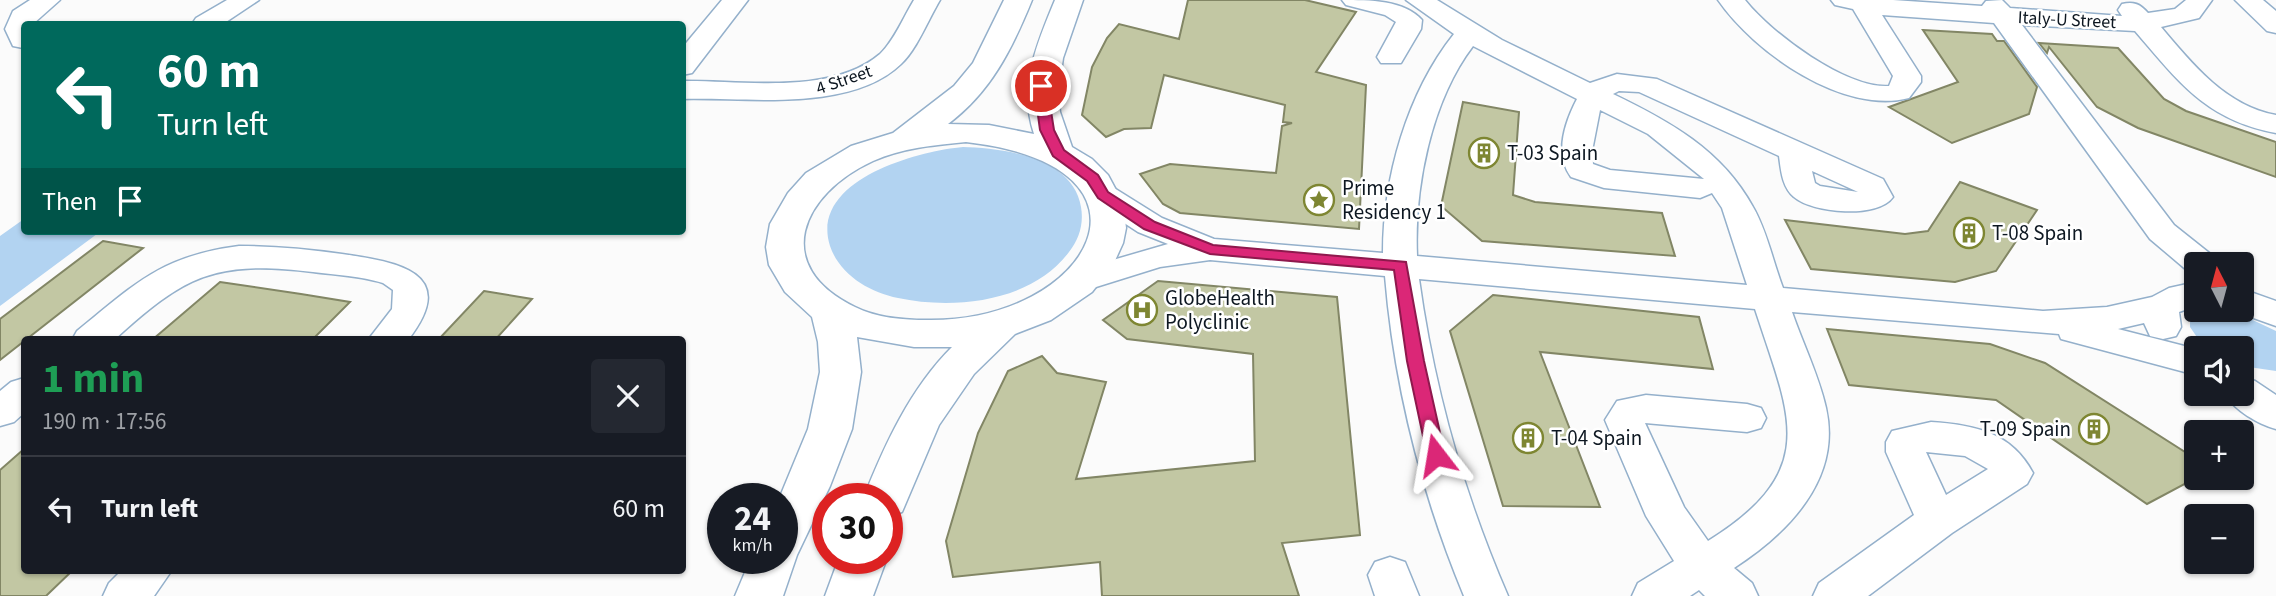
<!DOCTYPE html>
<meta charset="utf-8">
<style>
:root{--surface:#171b24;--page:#242831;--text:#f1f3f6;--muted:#9ea1a6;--line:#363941}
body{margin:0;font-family:"Source Sans 3",sans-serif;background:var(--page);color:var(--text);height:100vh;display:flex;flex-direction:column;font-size:26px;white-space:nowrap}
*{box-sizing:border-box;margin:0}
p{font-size:23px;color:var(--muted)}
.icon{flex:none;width:38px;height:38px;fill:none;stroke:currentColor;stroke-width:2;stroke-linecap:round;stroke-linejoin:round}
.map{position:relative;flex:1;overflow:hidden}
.sheet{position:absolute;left:21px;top:336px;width:665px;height:238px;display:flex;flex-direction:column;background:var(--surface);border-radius:7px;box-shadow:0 2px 5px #0004}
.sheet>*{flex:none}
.guide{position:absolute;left:21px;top:21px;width:665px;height:214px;border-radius:7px;box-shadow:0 2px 5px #0004;background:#00695c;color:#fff;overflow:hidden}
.needle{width:46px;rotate:354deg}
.tools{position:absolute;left:2184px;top:252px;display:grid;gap:14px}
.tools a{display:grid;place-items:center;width:70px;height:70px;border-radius:7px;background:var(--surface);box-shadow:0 2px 5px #0004;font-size:35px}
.speed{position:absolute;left:707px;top:483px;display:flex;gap:14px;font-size:35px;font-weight:700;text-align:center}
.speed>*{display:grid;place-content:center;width:91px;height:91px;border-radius:50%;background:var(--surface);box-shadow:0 2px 5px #0004;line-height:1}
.speed small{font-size:18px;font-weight:400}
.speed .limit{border:10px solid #d22;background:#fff;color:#111}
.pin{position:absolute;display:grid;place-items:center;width:60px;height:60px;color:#fff;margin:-30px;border:4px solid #fff;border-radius:50%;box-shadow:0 2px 7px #0007}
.me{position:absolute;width:77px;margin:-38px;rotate:346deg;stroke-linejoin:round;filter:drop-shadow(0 0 5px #0008)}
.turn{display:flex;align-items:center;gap:24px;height:147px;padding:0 21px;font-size:32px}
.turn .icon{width:91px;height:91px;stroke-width:2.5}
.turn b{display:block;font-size:49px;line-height:60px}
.then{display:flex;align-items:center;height:66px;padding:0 21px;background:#0003;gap:14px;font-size:26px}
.round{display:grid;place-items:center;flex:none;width:74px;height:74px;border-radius:7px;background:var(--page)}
.head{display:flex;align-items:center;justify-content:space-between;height:119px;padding:0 21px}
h1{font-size:42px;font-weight:700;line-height:52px;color:#1e9e55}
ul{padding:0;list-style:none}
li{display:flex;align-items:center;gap:21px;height:105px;padding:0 21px;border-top:2px solid var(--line)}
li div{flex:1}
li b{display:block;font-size:26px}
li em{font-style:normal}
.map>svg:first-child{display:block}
.green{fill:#b2d3f1}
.building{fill:#c2c7a3;stroke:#828665;stroke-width:2}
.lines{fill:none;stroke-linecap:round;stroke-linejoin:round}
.minor-casing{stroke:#94b0cb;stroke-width:3}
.tertiary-casing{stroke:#94b0cb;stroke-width:3}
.minor{fill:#fff;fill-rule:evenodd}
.tertiary{fill:#fff;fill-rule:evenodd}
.route{fill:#db2777;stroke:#8e194d;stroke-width:2}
.labels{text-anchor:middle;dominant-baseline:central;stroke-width:5;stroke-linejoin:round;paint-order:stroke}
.far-street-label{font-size:18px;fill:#0d1721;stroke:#fff}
.poi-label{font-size:21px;fill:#0d1721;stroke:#fff;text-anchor:start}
</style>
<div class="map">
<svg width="2276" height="596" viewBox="0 0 2276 596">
<rect width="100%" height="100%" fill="#fbfbfb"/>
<path class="green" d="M 963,147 C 1003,148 1073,157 1081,207 C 1084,224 1079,239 1069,252 C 1032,302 954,310 898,298 C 869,292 840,275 830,246 C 809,180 918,151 963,147 Z
M 24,219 L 24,231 L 101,231 L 0,306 L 0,236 Z
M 2207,310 L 2240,314 L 2276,331 L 2276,371 L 2242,366 L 2242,348 L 2203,346 L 2190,327 L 2190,319 L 2195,313 Z"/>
<path class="building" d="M 1188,0 L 1305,0 L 1356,12 L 1316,72 L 1366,85 L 1359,229 L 1180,213 L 1163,204 L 1140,174 L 1170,164 L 1276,173 L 1282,126 L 1292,123 L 1283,122 L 1285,105 L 1164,75 L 1151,128 L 1124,129 L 1106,137 L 1082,115 L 1092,67 L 1107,38 L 1119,24 L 1179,39 Z
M 1923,30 L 1992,34 L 1997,41 L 2004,41 L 2037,87 L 2029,114 L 1952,143 L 1889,107 L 1958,82 Z
M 2039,43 L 2118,48 L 2164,99 L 2186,111 L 2276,142 L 2276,177 L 2138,128 L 2097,107 L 2049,47 L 2047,53 Z
M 1463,102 L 1519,112 L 1513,195 L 1535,202 L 1662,213 L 1675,256 L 1482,241 L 1441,206 Z
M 1960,182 L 2037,210 L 1996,271 L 1955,282 L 1811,269 L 1785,220 L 1905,234 L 1928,231 Z
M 103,241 L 143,248 L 0,360 L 0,319 Z
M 1158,281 L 1337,297 L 1360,535 L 1282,543 L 1299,596 L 1102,596 L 1100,562 L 953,577 L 946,541 L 978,433 L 1008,371 L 1042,356 L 1057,373 L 1106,382 L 1076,479 L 1255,461 L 1253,354 L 1127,339 L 1103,320 Z
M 220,282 L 301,294 L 350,302 L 312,340 L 152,340 Z
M 484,291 L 532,299 L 495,340 L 438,340 Z
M 1493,295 L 1699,317 L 1713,369 L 1540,352 L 1600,507 L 1503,506 L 1450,331 Z
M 1827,329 L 1990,344 L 2045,363 L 2196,459 L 2196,478 L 2147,504 L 1996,400 L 1849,385 Z
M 24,449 L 24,570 L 73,570 L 46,596 L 0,596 L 0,470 Z"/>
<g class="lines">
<g class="minor-casing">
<path id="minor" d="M 30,0 L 60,0 L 33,24 L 24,24 L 23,48 L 13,46 L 5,29 L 13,11 Z
M 227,0 L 259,0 L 223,24 L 192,24 L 196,18 Z
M 722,0 L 748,0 L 692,73 L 682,75 L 682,48 Z
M 914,0 L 940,0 C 928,20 917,49 901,64 C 850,113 747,97 682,99 L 682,81 C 742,80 831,96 880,54 C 894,41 904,16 914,0 Z
M 1342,0 C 1370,0 1404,0 1422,20 L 1421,29 L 1401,63 L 1381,63 L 1377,57 L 1396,22 L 1385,15 L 1346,5 Z
M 1406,0 L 1437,0 L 1502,40 L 1590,83 L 1617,74 L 1657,79 L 1883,179 L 1893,197 C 1878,219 1812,213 1794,197 C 1782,187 1781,170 1779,156 L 1639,92 L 1619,91 L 1613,94 C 1669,121 1722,150 1753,207 C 1767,231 1773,262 1783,288 L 2043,311 L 2107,307 L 2152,297 L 2169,288 L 2196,282 L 2196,306 L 2179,312 L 2181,327 L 2176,336 L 2163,339 L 2150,336 L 2144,323 L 2118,329 L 2196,349 L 2196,375 L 2061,339 L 2059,334 L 1792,312 C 1803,344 1819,376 1826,408 C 1842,479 1788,533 1734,568 L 1752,583 L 1758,596 L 1705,596 L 1699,590 L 1690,596 L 1632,596 L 1638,583 L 1674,561 L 1646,516 L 1605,420 L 1617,401 L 1646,395 L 1747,404 L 1761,408 L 1766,418 L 1761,428 L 1747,432 L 1645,423 L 1684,507 L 1708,541 C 1822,470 1790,417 1755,309 L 1419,279 C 1434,388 1464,495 1508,596 L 1464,596 C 1422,495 1394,385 1385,276 L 1210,260 L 1160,267 L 1080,292 L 1068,289 L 1063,281 L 1068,273 L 1168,244 L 1138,232 L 1092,202 L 1087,195 L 1092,188 L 1103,185 L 1114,188 L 1162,218 L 1214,239 L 1383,253 C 1383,178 1407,93 1454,34 ZM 1473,46 L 1577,99 C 1565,122 1554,154 1571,177 L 1604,188 L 1700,198 L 1712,193 L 1722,208 L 1747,285 L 1417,256 C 1414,188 1431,101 1473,46 ZM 1600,110 L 1648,134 L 1704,179 L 1610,170 L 1593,164 L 1592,151 ZM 1812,171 L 1858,192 L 1820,186 L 1815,183 Z
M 1718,0 L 1745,0 C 1771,33 1846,89 1889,86 L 1893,76 L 1853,9 L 1835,5 L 1831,0 L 1893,0 L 1982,6 L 1986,1 L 2002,0 L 2010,8 L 2122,16 L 2118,10 L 2122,4 C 2134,1 2140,4 2148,13 L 2175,9 L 2186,0 L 2212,0 L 2199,18 L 2161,27 C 2192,64 2226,106 2276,115 L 2276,133 C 2206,120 2179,82 2135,31 L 2022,25 L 2174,225 L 2213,256 L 2218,264 L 2196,264 L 2196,274 L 2189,272 L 2150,239 L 1994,23 L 1882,15 L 1921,76 L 1921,82 L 1909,98 C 1843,115 1755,53 1718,0 Z
M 2235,0 L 2263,0 L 2276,11 L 2276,33 L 2267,31 Z
M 239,246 C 274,246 308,249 342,254 C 397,262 461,272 408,340 L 368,340 L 392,309 L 393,290 L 383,283 C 361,276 336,275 313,272 C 215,260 185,275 114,340 L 72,340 L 77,331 C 135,284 161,256 239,246 Z
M 2242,289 L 2276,301 L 2276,326 L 2231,310 L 2242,310 Z
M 2242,377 L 2255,381 L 2276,395 L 2276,429 C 2258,424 2234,410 2225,394 L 2242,394 Z
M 24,378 L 24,413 L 14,422 L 0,426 L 0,391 L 11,382 Z
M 1931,422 C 1975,425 2011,432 2033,473 L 2027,484 L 1952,533 L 1868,596 L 1813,596 L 1819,583 L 1914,515 L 1886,452 L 1886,442 L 1892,431 ZM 1926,452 L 1965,456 L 1988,469 L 1946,495 Z
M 1390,557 L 1405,562 L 1419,596 L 1375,596 L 1368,575 L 1375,562 Z
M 122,570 L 172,570 L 154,596 L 103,596 L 109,583 Z"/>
</g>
<g class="tertiary-casing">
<path id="tertiary" d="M 1004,0 L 1032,0 C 1012,49 991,92 948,124 L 989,125 L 1034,134 C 1018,86 1037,44 1055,0 L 1083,0 L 1063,58 L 1058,93 L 1060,112 L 1072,147 L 1092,159 L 1108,175 L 1123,203 L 1126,228 L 1123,243 L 1113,265 L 1092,292 L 1051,320 L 1015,334 L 974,374 L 939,425 L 902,512 L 887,516 L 887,499 L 863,499 C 885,444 910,389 952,347 L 914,347 L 857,337 L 861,372 L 852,429 L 830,486 L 797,555 L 783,596 L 735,596 L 751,558 L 782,558 L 782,499 L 779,499 L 808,429 L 820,372 L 818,342 L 812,317 L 785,292 L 769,265 L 766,247 L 770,224 L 788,193 L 806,173 L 851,146 L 893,133 L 954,86 L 973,63 ZM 966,142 C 1177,166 1090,322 928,320 C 903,320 877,318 855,307 C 770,266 801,194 873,161 C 902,148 934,145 966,142 Z
M 839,558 L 887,558 L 873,596 L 825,596 Z"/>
</g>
<use href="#minor" class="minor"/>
<use href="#tertiary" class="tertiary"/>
</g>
<path class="route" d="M 1041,82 L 1047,86 L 1054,130 L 1064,150 L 1098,175 L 1108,192 L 1155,222 L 1213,245 L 1406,262 L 1424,361 L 1445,455 L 1443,460 L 1436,462 L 1427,455 L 1407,361 L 1394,270 L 1210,254 L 1144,229 L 1098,198 L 1087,181 L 1053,156 L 1040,130 L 1034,86 Z"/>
<defs>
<g id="building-ring" transform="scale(1.575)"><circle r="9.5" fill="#fff" stroke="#7e8632" stroke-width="1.5"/><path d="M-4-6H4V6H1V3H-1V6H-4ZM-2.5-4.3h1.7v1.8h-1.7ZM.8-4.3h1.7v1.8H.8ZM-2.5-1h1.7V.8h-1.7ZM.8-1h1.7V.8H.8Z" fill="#7e8632"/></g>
<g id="sight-ring" transform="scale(1.575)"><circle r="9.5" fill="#fff" stroke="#7e8632" stroke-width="1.5"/><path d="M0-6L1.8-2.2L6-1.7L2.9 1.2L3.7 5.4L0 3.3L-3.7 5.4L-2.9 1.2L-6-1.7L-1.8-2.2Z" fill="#7e8632"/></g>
<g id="hospital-ring" transform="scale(1.575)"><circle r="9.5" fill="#fff" stroke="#7e8632" stroke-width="1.5"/><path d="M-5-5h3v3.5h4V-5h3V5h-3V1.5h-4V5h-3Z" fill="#7e8632"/></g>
</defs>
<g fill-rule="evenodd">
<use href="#building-ring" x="1484" y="153"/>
<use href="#sight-ring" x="1319" y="200"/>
<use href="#building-ring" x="1969" y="233"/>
<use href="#hospital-ring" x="1142" y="310"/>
<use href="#building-ring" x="2094" y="429"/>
<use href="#building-ring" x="1528" y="438"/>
</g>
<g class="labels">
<g class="far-street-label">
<text transform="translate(2067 20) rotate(3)">Italy-U Street</text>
<text transform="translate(844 80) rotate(-19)">4 Street</text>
</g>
<g class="poi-label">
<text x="1507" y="153">T-03 Spain</text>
<text x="1342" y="188">Prime<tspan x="1342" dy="24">Residency 1</tspan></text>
<text x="1992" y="233">T-08 Spain</text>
<text x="1165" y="298">GlobeHealth<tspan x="1165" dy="24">Polyclinic</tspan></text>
<text x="2071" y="429" text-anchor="end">T-09 Spain</text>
<text x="1551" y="438">T-04 Spain</text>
</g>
</g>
</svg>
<div class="tools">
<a><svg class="needle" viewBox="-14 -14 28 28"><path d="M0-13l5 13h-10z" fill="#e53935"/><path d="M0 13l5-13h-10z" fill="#9ea1a6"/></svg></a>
<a><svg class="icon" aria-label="sound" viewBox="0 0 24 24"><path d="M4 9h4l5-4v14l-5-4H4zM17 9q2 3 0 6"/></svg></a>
<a>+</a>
<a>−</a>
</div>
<div class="speed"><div>24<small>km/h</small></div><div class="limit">30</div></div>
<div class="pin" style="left:1041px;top:86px;background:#d93025"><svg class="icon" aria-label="arrive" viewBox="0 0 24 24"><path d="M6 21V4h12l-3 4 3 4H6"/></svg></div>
<svg class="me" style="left:1436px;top:455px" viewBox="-20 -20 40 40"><path d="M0-17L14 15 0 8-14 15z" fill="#db2777" stroke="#fff" stroke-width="4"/></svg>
<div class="guide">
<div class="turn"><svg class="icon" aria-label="left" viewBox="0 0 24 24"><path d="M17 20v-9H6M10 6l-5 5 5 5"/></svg><div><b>60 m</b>Turn left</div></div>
<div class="then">Then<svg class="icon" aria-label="arrive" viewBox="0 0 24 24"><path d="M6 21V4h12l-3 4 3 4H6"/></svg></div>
</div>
<section class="sheet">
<div class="head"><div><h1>1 min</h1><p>190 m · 17:56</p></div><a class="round"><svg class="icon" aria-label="close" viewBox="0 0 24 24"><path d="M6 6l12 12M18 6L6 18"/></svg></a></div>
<ul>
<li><svg class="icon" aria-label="left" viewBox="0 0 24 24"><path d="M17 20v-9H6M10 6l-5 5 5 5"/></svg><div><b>Turn left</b></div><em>60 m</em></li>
</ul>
</section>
</div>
